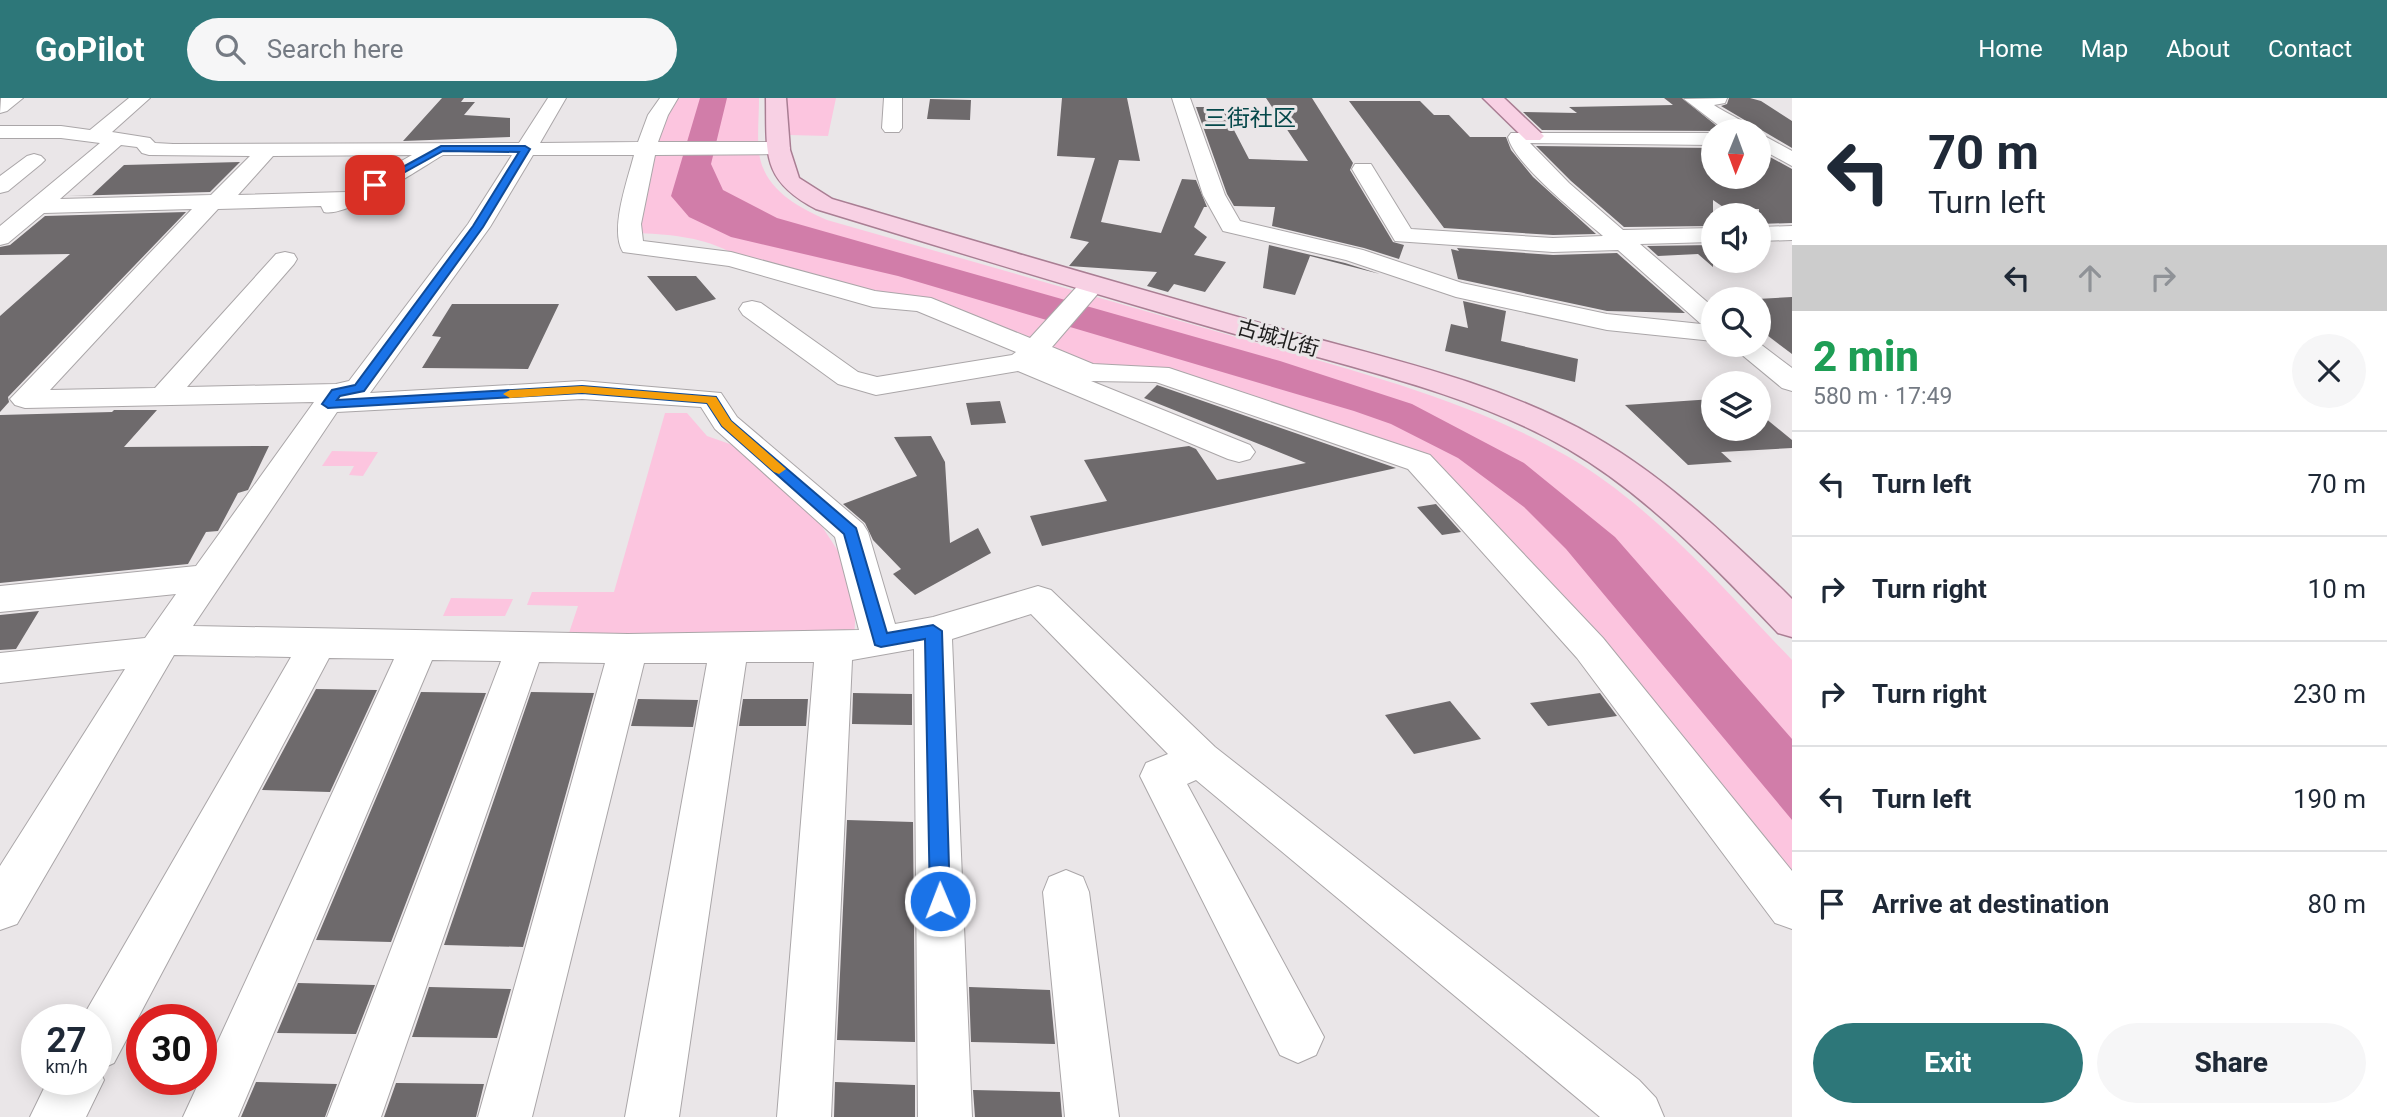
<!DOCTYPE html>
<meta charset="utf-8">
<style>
:root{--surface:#fff;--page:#f6f6f7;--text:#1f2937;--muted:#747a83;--line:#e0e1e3;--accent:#2d7779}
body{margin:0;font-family:Roboto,"Noto Sans SC",sans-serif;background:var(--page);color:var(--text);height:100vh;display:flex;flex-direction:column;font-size:26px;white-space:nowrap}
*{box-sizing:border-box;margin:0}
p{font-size:23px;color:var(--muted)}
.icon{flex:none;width:38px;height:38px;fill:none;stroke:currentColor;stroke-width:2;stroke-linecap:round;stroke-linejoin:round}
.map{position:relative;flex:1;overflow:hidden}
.sheet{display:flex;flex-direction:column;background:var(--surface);width:595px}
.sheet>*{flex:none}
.top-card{background:#fff;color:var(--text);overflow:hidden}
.needle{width:46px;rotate:181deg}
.tools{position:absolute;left:1701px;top:21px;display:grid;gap:14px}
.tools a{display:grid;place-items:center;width:70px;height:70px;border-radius:50%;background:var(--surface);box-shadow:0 4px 18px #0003;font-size:35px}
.speed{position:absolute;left:21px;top:906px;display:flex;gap:14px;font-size:35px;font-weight:700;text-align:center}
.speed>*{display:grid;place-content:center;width:91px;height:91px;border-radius:50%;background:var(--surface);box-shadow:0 4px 18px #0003;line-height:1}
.speed small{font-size:18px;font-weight:400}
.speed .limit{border:10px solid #d22;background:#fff;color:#111}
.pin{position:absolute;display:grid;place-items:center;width:60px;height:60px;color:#fff;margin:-30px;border-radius:14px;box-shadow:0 4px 10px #0006}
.me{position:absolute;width:77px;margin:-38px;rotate:359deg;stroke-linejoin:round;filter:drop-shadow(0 0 5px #0008)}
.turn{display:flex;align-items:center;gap:24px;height:147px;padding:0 21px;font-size:32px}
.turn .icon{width:91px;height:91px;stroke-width:2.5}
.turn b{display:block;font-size:49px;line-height:60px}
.lanes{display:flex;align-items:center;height:66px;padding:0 21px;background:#0003;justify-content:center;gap:35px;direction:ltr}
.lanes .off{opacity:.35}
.round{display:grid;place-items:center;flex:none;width:74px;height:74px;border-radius:37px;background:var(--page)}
.summary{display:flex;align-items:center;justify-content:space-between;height:119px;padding:0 21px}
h1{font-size:42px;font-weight:800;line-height:52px;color:#1e9e55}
.cta{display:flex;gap:14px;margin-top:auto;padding:14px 21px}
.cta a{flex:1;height:80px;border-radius:42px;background:var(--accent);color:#fff;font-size:28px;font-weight:800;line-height:80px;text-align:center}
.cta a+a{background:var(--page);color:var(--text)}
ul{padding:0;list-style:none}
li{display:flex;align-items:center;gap:21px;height:105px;padding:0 21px;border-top:2px solid var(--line)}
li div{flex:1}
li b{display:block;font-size:26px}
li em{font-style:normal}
header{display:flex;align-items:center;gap:42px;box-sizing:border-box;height:98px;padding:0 35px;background:var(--accent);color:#fff}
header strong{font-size:33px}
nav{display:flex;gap:38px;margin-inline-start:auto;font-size:24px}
.search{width:490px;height:63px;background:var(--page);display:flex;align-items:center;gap:18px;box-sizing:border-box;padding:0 24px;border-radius:38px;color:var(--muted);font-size:26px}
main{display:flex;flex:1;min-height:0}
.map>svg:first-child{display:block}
.green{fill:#fcc5df}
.water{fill:#d17da9}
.building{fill:#6e6a6c}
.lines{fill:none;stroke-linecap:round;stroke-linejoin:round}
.minor-casing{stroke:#aaa6a8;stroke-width:2}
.major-casing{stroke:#a97e93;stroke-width:3}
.minor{fill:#fff;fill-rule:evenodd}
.major{fill:#f8d1e4;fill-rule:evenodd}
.route{fill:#1a73e8;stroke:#114b97;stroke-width:2}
.slow{fill:#f59e0b}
.labels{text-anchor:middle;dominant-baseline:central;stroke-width:6;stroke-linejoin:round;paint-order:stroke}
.far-street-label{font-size:21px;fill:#1f1e1e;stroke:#eae6e8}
.far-quarter-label{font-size:23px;fill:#05484a;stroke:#eae6e8}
</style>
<header>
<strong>GoPilot</strong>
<div class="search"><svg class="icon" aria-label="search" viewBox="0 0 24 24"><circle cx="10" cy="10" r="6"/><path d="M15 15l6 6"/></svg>Search here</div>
<nav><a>Home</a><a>Map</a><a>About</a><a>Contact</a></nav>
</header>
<main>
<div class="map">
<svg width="1792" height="1019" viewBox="0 0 1792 1019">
<rect width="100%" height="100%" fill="#eae6e8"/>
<path class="green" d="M 675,0 L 759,0 C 759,18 757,38 759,55 C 764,91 797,109 827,122 C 968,162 1109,203 1250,243 C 1357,274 1470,302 1567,358 C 1655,410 1722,489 1792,562 L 1792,791 L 1425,359 L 1160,273 L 1095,267 L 734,156 C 703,139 674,137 640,135 L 661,22 Z
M 786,0 L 836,0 L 828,38 L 789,37 Z
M 665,315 L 687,315 L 707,338 L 744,351 L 804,401 L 842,459 L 856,505 L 854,543 L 567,541 L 578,508 L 527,507 L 532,494 L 614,494 Z
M 332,353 L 378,354 L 363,378 L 349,377 L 354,368 L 322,368 Z
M 451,500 L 513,501 L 505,518 L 443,518 Z"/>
<path class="water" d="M 700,0 L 727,0 L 711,66 L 723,92 L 777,120 L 1280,263 L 1412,306 L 1524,365 L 1615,439 L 1792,641 L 1792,722 L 1566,451 L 1524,409 L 1458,360 L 1391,326 L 1354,313 L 898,178 L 731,139 L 689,119 L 671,98 Z"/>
<path class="building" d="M 442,0 L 464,0 L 461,4 L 475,4 L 464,17 L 510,20 L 510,39 L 403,43 Z
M 1062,0 L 1127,0 L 1140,63 L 1119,62 L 1101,124 L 1161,135 L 1182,81 L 1196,82 L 1207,109 L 1204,109 L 1194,129 L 1207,139 L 1194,157 L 1226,164 L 1205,194 L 1174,186 L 1168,194 L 1147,188 L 1157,174 L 1069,168 L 1089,144 L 1070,140 L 1095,60 L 1057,58 Z
M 1266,0 L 1312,0 L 1353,65 L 1350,72 L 1393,144 L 1404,147 L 1399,161 L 1364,150 L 1272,128 L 1275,109 L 1234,108 L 1227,96 L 1196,9 L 1222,9 L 1249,61 L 1308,63 Z
M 1664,0 L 1682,0 L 1723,33 L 1542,32 L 1523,14 L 1577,15 L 1569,9 L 1673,7 Z
M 1729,0 L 1750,0 L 1761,3 L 1792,23 L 1792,50 L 1721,8 L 1727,6 Z
M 930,1 L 971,2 L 970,22 L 927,21 Z
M 1349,3 L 1420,3 L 1434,17 L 1449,17 L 1470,39 L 1506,39 L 1511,52 L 1533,79 L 1596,136 L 1553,137 L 1444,130 Z
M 1536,48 L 1713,50 L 1713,79 L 1759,79 L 1759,53 L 1792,71 L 1792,125 L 1759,126 L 1759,111 L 1726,111 L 1713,102 L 1713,128 L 1624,129 L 1571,83 Z
M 240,64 L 210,94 L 67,98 L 92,97 L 124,67 Z
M 186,114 L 8,299 L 9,304 L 0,314 L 0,218 L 70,156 L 0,157 L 0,149 L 10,147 L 45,118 Z
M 1269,147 L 1345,165 L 1380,176 L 1310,158 L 1295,197 L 1263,190 Z
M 1713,147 L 1713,169 L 1698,156 L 1658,158 L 1647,148 Z
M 1457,150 L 1553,157 L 1617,155 L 1685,215 L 1607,213 L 1463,182 L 1458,181 L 1451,151 L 1459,153 Z
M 647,178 L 696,178 L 716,201 L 676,213 Z
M 1792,199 L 1792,256 L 1759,231 L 1757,201 Z
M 1463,203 L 1506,213 L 1501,243 L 1578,261 L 1575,284 L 1445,253 L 1451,226 L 1468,230 Z
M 452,206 L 559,206 L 528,271 L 422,270 L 441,239 L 432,238 Z
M 1157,287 L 1396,370 L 1042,448 L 1030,418 L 1107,403 L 1084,362 L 1189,348 L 1196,351 L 1217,382 L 1306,365 L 1144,300 Z
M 1713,301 L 1713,331 L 1759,331 L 1759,315 L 1792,342 L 1792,350 L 1721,354 L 1732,364 L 1688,367 L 1625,307 Z
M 1000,303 L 1006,325 L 971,327 L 966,305 Z
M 114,312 L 157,312 L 124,349 L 269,348 L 248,392 L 238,395 L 218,433 L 206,434 L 188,466 L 0,485 L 0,317 L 112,314 Z
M 931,338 L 945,364 L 950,445 L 978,430 L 991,455 L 915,497 L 893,476 L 901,471 L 873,442 L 865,425 L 843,406 L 917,378 L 894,339 Z
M 1436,406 L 1461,434 L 1442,437 L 1417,409 Z
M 39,513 L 16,551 L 0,552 L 0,517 Z
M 316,591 L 377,592 L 330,694 L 262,692 Z
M 421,594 L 486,595 L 391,844 L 316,842 Z
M 531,594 L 594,595 L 523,849 L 444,847 Z
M 853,595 L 912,596 L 912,627 L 852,626 Z
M 1600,595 L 1617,618 L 1548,628 L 1530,605 Z
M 638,601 L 698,602 L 693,629 L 631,628 Z
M 743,601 L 808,601 L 806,628 L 739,628 Z
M 1450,603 L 1481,641 L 1414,656 L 1385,617 Z
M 847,722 L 913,724 L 915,944 L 837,942 Z
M 298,885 L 375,887 L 356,936 L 277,935 Z
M 429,889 L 511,891 L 497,940 L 412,939 Z
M 969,889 L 1050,892 L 1055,946 L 971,944 Z
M 256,984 L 337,986 L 325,1019 L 241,1019 Z
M 835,984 L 915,987 L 915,1019 L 834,1019 Z
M 396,985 L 484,986 L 476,1019 L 384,1019 Z
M 973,992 L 1060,994 L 1062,1019 L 975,1019 Z"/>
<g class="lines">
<g class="minor-casing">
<path id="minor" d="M 23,0 L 7,13 L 0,15 L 1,0 Z
M 129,0 L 150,0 L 112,34 L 150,40 L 155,45 L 173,46 L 519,45 L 548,0 L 566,0 L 540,45 L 638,44 L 648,17 L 660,0 L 678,0 L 668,17 L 658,44 L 780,44 L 787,46 L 790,50 L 787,54 L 780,56 L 655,57 L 641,126 L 643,143 L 731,154 L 875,193 L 931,200 L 1030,240 L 1083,182 L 1092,179 L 1101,182 L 1105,187 L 1101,192 L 1052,249 L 1093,266 L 1169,270 L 1430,357 L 1603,540 L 1792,773 L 1792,831 L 1775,825 L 1577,560 L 1408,371 L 1156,284 L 1091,283 L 1250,347 L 1255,354 L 1250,361 L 1239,364 L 1228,361 L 1018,273 L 876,297 L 838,286 L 743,217 L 739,211 L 743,205 L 752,203 L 761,205 L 858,274 L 877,279 L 1012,257 L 1016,254 L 917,213 L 873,209 L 729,168 L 623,154 C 609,132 628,81 634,57 L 533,57 L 490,129 L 370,295 L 582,283 L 721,295 L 737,319 L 863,426 L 868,434 L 895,526 L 933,519 L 1038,488 L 1051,492 L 1215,649 L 1639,982 L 1656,1000 L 1664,1019 L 1600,1019 L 1196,682 L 1187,686 L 1324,939 L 1316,957 L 1298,965 L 1280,957 L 1140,678 L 1146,665 L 1168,656 L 1031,516 L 952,541 L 972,1019 L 918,1019 L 914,551 L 852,562 L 831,1019 L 777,1019 L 814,564 L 746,564 L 679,1019 L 625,1019 L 707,565 L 644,565 L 532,1019 L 478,1019 L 605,565 L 539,564 L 381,1019 L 327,1019 L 501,563 L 432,562 L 238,1019 L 183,1019 L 394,561 L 329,560 L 114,965 L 99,972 L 104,982 L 86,1019 L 30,1019 L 48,982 L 96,982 L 96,922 L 81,922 L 291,559 L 174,557 L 17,826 L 0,832 L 0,768 L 125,571 L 0,585 L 0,555 L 145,540 L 176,496 L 0,514 L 0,488 L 196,468 L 314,304 L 25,310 L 15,307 L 10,301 L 192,111 L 44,115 L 8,145 L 0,147 L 0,128 L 100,45 L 61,40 L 0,40 L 0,28 L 61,28 L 90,32 ZM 121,47 L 137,49 L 142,55 L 149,57 L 250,58 L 211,97 L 60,101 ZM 412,57 L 346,94 L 238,97 L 273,58 ZM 443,57 L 512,57 L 468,126 L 349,283 L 336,286 L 187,289 L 294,166 L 297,161 L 294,156 L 285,154 L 276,156 L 155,290 L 50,292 L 218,111 L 321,108 L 324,114 C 347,120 419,71 443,57 ZM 582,301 L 701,309 L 715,331 L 835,439 L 859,532 L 628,536 L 193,528 L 337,314 Z
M 884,0 L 902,0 L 902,30 L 899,34 L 885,34 L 882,30 Z
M 1172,0 L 1190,0 L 1225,97 L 1240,123 L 1363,152 L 1462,185 L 1607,216 L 1701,226 L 1618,152 L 1553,154 L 1395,143 L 1352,71 L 1355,66 L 1371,66 L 1411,131 L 1553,140 L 1603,138 C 1580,118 1514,66 1508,39 L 1511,35 L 1713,35 L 1713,47 L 1530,45 L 1569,85 L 1623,132 L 1713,130 L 1713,144 L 1640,146 L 1713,209 L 1713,243 L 1607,232 L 1456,199 L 1346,162 L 1223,133 L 1203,97 Z
M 1727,0 L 1725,5 L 1714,7 C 1724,14 1752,27 1757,33 L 1730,33 L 1722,30 L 1684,1 Z
M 1759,35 L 1792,53 L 1792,68 L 1759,50 Z
M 34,56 L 41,58 L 45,62 L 41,66 L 8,93 L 0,95 L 0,78 L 27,58 Z
M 1792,128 L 1792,142 L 1759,143 L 1759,129 Z
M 1759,245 L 1792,270 L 1792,293 L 1782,290 L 1730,247 Z
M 1066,772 L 1083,779 L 1089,794 L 1119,1019 L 1065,1019 L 1043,794 L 1049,779 Z"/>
</g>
<g class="major-casing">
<path id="major" d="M 766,0 L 786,0 L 790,52 L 799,80 L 832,101 C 978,144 1123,187 1270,228 C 1379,259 1495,282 1595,339 C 1665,379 1725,437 1783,492 L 1792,501 L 1792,539 L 1778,535 C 1715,469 1648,398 1568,351 C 1471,295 1357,271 1249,240 C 1104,199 960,155 816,111 C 761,82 767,56 766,0 Z
M 1483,0 L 1504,0 L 1544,38 L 1540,42 L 1526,42 Z"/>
</g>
<use href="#minor" class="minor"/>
<use href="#major" class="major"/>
</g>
<path class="route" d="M 441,48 L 525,48 L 530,51 L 483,129 L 364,293 L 340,298 L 337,302 L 582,288 L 716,299 L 731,323 L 856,430 L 887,535 L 933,527 L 942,533 L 950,803 L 947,810 L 940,813 L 933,810 L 930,803 L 925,541 L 881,549 L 875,547 L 844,436 L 722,328 L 707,305 L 582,295 L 328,310 L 322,306 L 332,292 L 355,287 L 473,128 L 519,54 L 443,53 L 378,89 L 370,87 Z"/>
<path class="slow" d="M 582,288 L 716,299 L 731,323 L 786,371 L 779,376 L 774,374 L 722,328 L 707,305 L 582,295 L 510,300 L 503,296 L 510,292 Z"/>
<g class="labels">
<g class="far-street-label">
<text transform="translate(1278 240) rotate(16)">古城北街</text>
</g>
<g class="far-quarter-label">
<text x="1250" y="20">三街社区</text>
</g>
</g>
</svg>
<div class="tools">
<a><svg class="needle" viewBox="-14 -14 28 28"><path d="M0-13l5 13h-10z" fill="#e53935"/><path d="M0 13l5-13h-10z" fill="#747a83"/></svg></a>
<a><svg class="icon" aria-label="sound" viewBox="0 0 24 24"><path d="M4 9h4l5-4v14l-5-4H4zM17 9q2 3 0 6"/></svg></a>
<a><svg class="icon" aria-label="search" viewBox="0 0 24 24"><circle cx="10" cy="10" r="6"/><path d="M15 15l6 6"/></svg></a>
<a><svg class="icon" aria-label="layers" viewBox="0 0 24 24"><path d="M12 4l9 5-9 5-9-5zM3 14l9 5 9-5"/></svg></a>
</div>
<div class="speed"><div>27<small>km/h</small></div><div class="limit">30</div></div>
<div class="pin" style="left:375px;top:87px;background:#d93025"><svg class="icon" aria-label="arrive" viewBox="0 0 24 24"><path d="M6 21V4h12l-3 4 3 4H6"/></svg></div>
<svg class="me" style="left:940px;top:803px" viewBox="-20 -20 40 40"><circle r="17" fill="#1a73e8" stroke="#fff" stroke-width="3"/><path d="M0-11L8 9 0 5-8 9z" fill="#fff"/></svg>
</div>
<section class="sheet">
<div class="top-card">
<div class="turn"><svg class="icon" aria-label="left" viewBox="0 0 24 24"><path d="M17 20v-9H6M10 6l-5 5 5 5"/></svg><div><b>70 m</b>Turn left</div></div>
<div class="lanes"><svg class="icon" aria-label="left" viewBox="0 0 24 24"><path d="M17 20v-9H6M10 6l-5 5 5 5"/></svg><svg class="icon off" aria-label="ahead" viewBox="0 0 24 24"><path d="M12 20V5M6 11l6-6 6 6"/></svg><svg class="icon off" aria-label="right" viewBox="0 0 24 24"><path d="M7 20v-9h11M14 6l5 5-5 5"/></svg></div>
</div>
<div class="summary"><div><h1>2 min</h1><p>580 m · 17:49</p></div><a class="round"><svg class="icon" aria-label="close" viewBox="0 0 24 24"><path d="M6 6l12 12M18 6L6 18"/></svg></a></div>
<ul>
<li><svg class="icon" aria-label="left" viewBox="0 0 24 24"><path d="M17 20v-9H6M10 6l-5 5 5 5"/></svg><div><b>Turn left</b></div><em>70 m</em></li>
<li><svg class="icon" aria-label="right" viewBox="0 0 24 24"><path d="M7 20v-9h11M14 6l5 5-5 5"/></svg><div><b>Turn right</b></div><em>10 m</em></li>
<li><svg class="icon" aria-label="right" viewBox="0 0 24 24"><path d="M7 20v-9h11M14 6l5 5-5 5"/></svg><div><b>Turn right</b></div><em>230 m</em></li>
<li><svg class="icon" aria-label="left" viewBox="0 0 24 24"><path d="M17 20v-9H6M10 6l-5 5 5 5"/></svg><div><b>Turn left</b></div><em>190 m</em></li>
<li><svg class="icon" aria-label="arrive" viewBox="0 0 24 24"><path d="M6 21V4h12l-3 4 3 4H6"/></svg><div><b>Arrive at destination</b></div><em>80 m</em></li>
</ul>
<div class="cta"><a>Exit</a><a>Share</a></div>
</section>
</main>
